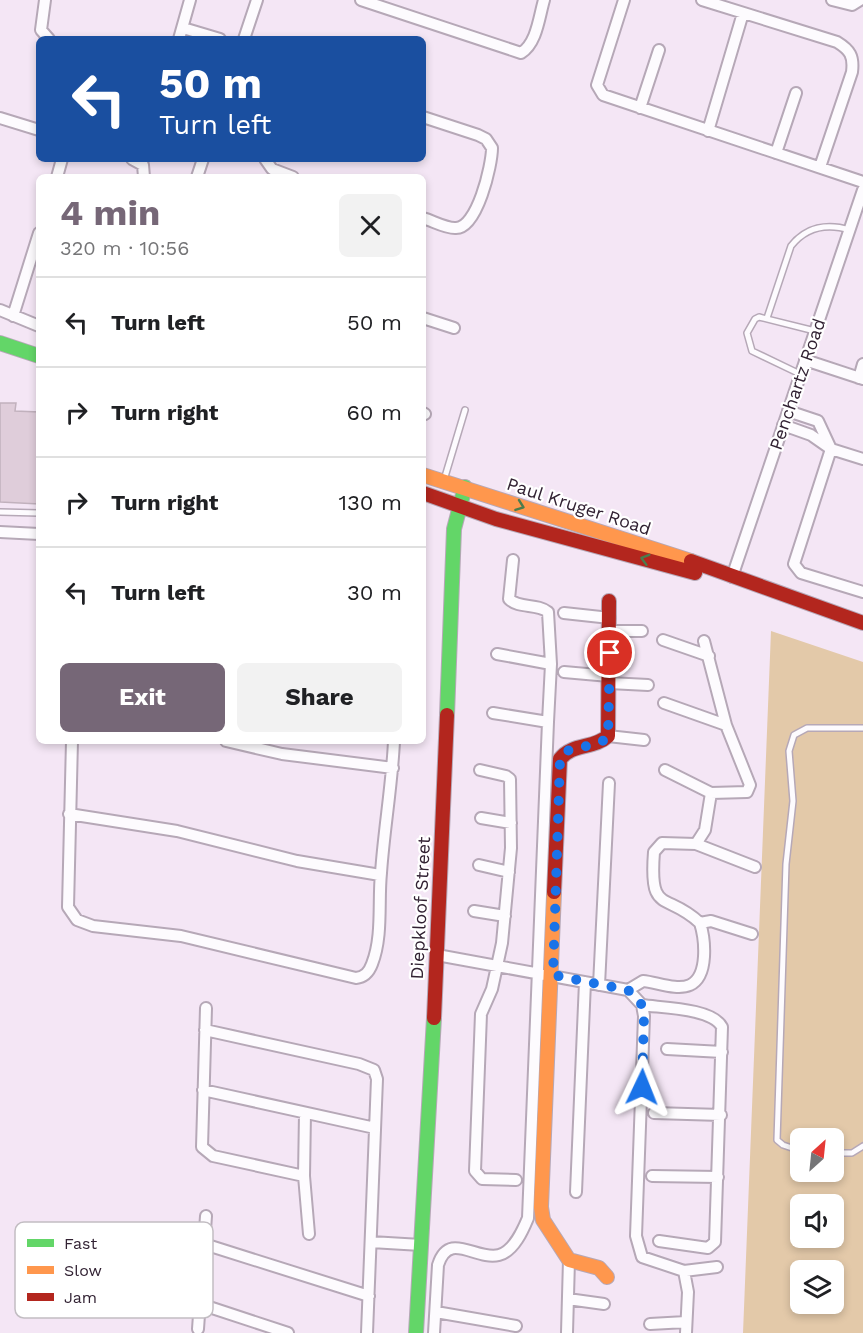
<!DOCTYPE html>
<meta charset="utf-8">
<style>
:root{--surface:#fff;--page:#f2f2f2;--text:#202124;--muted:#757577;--line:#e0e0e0;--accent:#766777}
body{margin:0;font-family:"Work Sans",sans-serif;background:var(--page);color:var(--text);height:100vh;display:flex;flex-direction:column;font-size:22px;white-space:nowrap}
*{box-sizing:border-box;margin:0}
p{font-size:20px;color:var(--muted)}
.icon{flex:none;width:33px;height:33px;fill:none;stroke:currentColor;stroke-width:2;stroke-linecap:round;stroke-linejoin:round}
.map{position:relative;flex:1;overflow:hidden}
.details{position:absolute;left:36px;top:174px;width:390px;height:570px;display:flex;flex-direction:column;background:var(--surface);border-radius:9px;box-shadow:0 3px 9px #0003}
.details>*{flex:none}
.top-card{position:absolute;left:36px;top:36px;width:390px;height:126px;border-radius:9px;box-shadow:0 3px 9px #0003;background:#1a4fa0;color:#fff;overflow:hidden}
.needle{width:39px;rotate:27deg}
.buttons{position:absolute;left:790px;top:1128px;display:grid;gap:12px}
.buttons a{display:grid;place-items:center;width:54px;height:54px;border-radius:9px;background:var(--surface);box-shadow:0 3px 9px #0003;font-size:30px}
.pin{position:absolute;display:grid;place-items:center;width:51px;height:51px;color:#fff;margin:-26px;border:3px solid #fff;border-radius:50%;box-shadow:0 2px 6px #0007}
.me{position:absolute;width:66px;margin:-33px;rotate:2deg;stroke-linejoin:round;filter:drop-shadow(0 0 4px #0008)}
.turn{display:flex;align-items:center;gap:21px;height:126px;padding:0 24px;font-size:27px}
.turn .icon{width:78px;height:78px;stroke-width:2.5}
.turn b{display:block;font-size:42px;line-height:51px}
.round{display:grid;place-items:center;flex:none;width:63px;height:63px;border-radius:9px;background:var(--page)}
.overview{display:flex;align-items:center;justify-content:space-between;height:102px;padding:0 24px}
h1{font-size:36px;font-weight:700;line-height:45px;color:var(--accent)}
.button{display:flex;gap:12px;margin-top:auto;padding:12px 24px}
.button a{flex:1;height:69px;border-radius:9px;background:var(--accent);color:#fff;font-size:24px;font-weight:700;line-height:69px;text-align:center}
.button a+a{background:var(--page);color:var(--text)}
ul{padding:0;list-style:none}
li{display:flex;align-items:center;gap:18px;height:90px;padding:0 24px;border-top:2px solid var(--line)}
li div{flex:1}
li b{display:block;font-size:22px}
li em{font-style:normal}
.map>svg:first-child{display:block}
.green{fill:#e3c9a9;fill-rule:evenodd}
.building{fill:#dfcdda;stroke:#c1b1bd;stroke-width:1.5}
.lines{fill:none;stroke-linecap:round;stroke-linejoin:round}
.lane-casing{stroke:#b6a8b7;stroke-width:8}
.street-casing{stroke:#b6a8b7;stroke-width:14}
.fast-casing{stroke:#b6a8b7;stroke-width:16}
.slow-casing{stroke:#b6a8b7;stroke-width:16}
.jam-casing{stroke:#b6a8b7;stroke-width:16}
.lane{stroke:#fdfbfe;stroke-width:5}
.street{stroke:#fdfbfe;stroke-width:10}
.fast{stroke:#63d668;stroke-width:14}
.slow{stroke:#ff974d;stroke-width:14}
.jam{stroke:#b3261e;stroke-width:14}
.oneway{stroke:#4a7c4e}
.route{stroke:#1a73e8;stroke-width:10;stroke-dasharray:0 18}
.labels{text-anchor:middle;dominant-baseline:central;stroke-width:4.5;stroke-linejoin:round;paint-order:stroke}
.street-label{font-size:18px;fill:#322233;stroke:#fff}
.key{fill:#fff;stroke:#c2bdc2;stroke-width:1.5}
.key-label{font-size:16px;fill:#322233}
</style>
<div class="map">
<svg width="863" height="1333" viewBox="0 0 863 1333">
<rect width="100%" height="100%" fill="#f4e6f5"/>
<path class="green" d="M 771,631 L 863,662 L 863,1333 L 743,1333 ZM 801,1138 L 834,1138 L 834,1172 L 801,1172 ZM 801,1204 L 834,1204 L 834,1238 L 801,1238 ZM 801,1270 L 834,1270 L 834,1304 L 801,1304 Z"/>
<path class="building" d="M 0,403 L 16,403 L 15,411 L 39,412 L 39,504 L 0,502 Z"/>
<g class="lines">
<g class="lane-casing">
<path id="lane" d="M 767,318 L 791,246 C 806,227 827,223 850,230
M 800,374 L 752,351 L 747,333 L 755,319 L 759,317 L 815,331
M 444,480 L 465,410
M 0,512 L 39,513
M 801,1151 L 783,1145 L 777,1140 L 786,864 L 793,801 L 789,751 L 794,735 L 807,728 L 863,728
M 834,1153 L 852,1153 L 863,1146"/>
</g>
<g class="street-casing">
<path id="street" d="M 45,0 L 41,30 L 49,39
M 361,0 L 521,53 C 537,43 539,17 544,0
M 624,0 L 597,85 L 603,95 L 863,182
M 702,0 L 837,42 C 850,50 854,56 852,72 L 820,167
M 832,0 L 852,5 L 860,0
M 183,28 L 220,39
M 179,39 L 190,0
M 244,39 L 257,0
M 640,108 L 659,50
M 423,117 L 478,135 L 486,139 L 492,148 C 492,165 477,230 455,228 C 445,228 433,221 423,218
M 0,118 L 39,130
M 708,131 L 743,13
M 776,153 L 796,93
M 132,159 L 143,165 L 144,177
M 265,159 L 272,169 L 293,177
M 57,177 L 62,159
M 197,177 L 203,159
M 0,310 L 39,326
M 13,316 L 39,233
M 423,318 L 454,328
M 805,360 L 863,379
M 859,378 L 863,364
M 788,411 L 818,421 L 831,449 L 794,564 L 801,573 L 863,592
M 423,413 L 425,414
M 783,425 L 811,435 L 831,449 L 863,459
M 0,532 L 39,534
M 513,560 L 509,599 C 519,609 537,603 548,612 L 551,664
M 732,577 L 863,190
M 564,613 L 610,618
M 610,631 L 642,631
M 663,640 L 709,656
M 497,654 L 551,664 L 548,722
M 564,672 L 609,676
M 609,683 L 648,685
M 664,703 L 726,725
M 608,736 L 644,740
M 72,741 L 68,907 L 77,920 L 93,926 L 181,936 L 356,978 C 365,977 369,972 372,964 C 383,936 378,902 381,873 C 384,829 392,785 394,741
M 226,741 L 282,754 L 393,768
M 480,770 L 506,776 L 510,779 L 511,848 L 502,943 L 492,989 L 481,1014 L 475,1171 L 482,1179 L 516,1180
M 665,770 L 711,793
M 69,814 L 177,831 L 297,861 L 380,875
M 481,818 L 511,823
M 696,844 L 755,867
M 479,865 L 509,872
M 474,911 L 505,916
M 700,923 L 711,921 L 752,934
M 437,955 L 628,990 L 642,1005 L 644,1016 L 636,1236 L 642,1257 L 684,1271 L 688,1292 L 686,1333
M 599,985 L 609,783
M 628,990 L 643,981 C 656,982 677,991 690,985 C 709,976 705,939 700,923 C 666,891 649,916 654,852 L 662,843 L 696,844 L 705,830 L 711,793 L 747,792 L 750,785 L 726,725 L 704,641
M 642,1005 C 662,1008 712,1008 722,1027 L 715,1242 L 708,1248 L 659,1241
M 206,1008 L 202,1147 L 213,1156 L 304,1176
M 205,1030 L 359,1064 L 374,1070 L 377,1079 L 367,1333
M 667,1049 L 722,1052
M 203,1090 L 375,1128
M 305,1113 L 304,1176 L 309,1234
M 654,1113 L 721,1115
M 652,1176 L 718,1177
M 576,1192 L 585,982
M 371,1242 L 421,1245
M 204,1244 L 369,1296
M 684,1271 L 717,1267
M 568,1299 L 604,1304
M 200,1304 L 288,1333
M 436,1312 L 516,1326
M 650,1324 L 686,1322
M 198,1329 L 206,1216
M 434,1333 L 438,1265 C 449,1230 476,1261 499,1255 C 514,1251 523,1230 528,1218 L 548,722 L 493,713
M 567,1333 L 569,1260"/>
</g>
<g class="fast-casing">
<path id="fast" d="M 0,343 L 39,356
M 447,715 L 454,529 L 465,487
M 416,1333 L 434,1018"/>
</g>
<g class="slow-casing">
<path id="slow" d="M 423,475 L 691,561
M 554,892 L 541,1207 L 543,1220 L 569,1260 L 599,1268 L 607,1277"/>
</g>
<g class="jam-casing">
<path id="jam" d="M 423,493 L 496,519 L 695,573
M 691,561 L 863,623
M 554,892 L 560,759 C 572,743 594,749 608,736 L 609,601
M 434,1018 L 447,715"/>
</g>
<use href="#lane" class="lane"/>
<use href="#street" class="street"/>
<use href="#fast" class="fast"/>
<use href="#slow" class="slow"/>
<use href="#jam" class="jam"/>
</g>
<defs><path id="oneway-chevron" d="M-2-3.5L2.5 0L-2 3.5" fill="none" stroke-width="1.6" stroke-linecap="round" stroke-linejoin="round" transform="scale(1.5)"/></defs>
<g class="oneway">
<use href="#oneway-chevron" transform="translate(520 506) rotate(20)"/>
<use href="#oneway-chevron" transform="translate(645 559) rotate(-164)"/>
</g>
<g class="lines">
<path class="route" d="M 610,653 L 608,736 C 596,752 568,741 560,759 L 553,975 L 628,990 L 642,1005 L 644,1016 L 642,1087"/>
</g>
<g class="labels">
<g class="street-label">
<text transform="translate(797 384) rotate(-71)">Penchartz Road</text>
<text transform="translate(579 506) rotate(18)">Paul Kruger Road</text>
<text transform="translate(420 908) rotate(-87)">Diepkloof Street</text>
</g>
</g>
<rect x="15" y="1222" width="198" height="96" rx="9" class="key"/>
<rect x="27" y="1239" width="27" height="8" fill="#63d668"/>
<rect x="27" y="1266" width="27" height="8" fill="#ff974d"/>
<rect x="27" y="1293" width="27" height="8" fill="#b3261e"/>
<g class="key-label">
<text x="64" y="1249">Fast</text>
<text x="64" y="1276">Slow</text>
<text x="64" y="1303">Jam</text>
</g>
</svg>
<div class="buttons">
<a><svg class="needle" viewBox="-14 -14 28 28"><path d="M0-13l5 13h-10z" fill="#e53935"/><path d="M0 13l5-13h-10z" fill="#757577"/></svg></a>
<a><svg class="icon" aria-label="sound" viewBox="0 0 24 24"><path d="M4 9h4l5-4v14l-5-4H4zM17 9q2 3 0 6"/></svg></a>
<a><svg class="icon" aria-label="layers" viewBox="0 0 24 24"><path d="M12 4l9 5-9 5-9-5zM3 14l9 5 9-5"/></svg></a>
</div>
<div class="pin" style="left:610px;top:653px;background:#d93025"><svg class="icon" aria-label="arrive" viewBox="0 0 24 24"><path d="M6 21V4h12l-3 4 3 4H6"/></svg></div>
<svg class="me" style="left:642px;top:1087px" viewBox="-20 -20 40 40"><path d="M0-17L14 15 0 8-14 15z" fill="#1a73e8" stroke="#fff" stroke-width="4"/></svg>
<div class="top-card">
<div class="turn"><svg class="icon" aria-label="left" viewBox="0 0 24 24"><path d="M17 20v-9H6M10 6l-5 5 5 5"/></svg><div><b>50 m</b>Turn left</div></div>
</div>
<section class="details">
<div class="overview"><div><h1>4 min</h1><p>320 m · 10:56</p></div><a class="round"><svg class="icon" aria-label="close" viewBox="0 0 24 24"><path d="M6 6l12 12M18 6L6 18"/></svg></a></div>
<ul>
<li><svg class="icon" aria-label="left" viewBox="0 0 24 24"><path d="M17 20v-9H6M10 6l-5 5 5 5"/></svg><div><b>Turn left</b></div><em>50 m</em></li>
<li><svg class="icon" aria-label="right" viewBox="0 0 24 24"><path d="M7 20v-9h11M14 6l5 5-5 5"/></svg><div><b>Turn right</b></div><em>60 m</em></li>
<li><svg class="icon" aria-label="right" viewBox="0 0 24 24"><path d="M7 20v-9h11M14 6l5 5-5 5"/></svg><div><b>Turn right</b></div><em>130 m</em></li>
<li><svg class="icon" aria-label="left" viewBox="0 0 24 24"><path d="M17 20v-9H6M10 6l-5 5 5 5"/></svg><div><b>Turn left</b></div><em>30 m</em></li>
</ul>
<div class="button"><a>Exit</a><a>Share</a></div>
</section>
</div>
